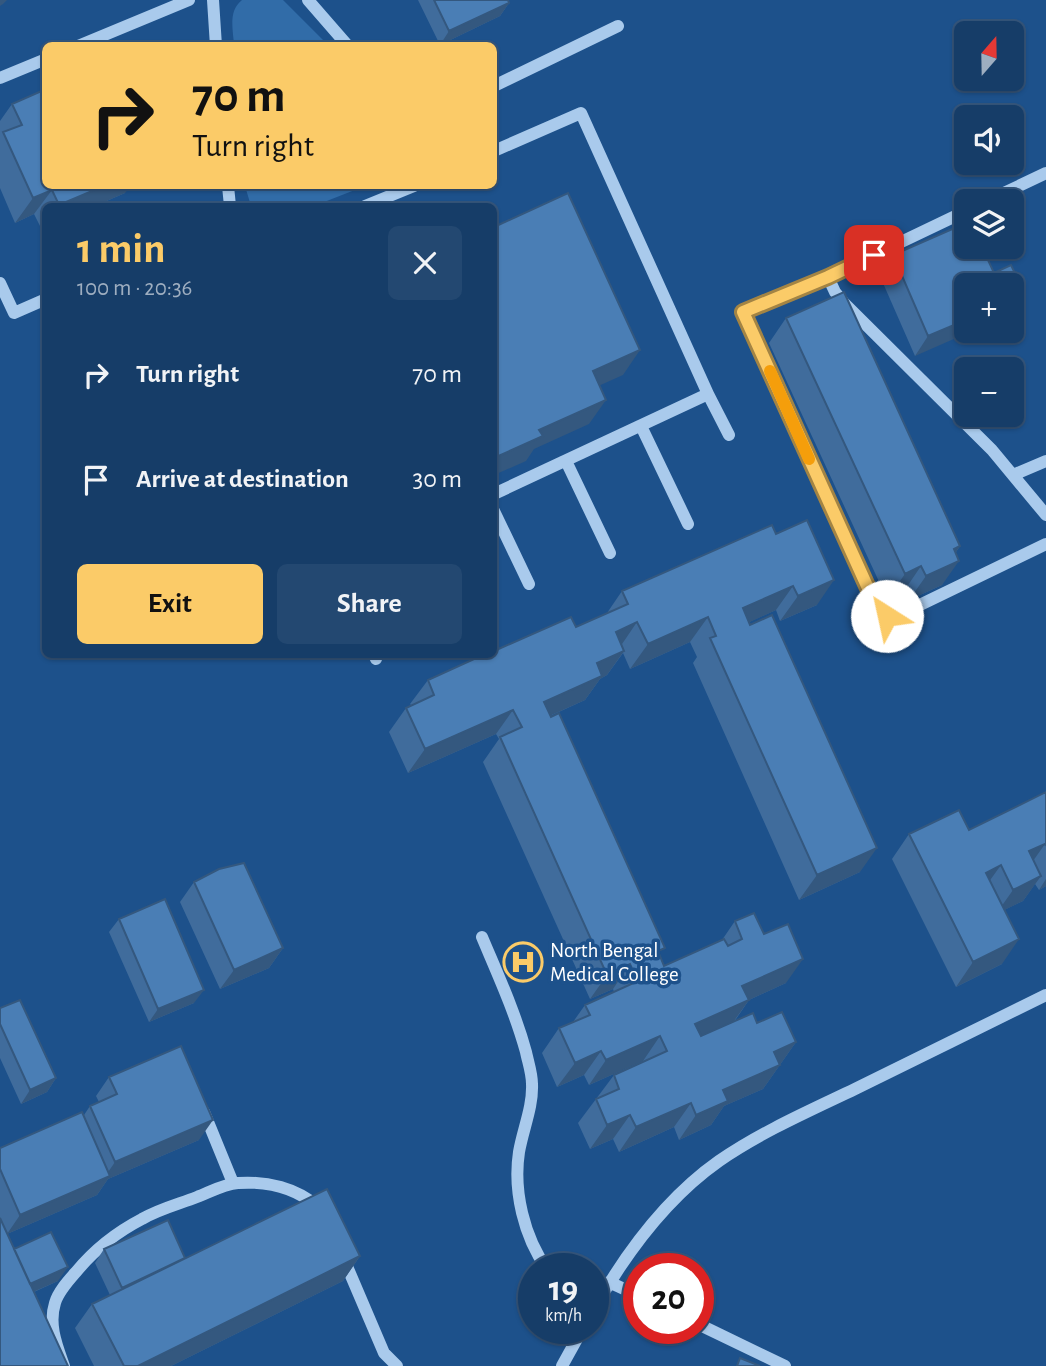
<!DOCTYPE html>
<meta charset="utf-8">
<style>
:root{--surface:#163d68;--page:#234871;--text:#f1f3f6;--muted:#9eaec0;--line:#35567c;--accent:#fbcb68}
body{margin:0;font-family:"Alegreya Sans",sans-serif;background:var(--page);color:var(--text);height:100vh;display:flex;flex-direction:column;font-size:26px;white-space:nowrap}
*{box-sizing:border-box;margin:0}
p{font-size:23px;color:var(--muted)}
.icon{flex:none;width:38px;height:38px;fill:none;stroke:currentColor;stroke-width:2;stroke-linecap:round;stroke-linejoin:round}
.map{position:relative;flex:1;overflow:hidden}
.side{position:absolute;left:42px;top:203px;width:455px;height:455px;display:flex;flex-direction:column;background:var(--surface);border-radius:10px;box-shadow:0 2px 5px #0004,0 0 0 2px var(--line)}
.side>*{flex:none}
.hud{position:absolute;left:42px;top:42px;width:455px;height:147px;border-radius:10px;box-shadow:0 2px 5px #0004,0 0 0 2px var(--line);background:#fbcb68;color:#111;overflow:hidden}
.needle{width:46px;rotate:20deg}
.buttons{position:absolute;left:954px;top:21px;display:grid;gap:14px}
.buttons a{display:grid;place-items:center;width:70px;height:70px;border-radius:10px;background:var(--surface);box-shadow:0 2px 5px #0004,0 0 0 2px var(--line);font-size:35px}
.speed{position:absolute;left:518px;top:1253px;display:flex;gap:14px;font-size:35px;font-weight:700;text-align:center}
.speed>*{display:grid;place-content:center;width:91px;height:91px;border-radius:50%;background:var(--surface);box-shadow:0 2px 5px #0004,0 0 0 2px var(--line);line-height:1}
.speed small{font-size:18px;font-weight:400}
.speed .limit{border:10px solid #d22;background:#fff;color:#111}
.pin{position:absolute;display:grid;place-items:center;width:60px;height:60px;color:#fff;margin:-30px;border-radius:14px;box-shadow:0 4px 10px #0006}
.me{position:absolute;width:77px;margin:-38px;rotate:325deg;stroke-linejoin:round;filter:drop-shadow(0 0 5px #0008)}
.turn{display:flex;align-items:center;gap:24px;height:147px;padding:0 35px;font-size:32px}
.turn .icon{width:91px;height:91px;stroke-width:2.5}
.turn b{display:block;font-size:49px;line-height:60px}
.round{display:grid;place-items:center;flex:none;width:74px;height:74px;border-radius:10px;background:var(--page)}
.overview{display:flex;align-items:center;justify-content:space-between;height:119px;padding:0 35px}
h1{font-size:42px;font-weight:600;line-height:52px;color:var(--accent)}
.primary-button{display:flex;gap:14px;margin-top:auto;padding:14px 35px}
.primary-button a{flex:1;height:80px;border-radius:10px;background:var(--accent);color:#111;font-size:28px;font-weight:600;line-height:80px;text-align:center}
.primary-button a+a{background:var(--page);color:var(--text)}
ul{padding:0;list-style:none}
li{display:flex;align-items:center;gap:21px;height:105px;padding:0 35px}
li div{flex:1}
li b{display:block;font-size:26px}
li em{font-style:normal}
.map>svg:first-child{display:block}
.green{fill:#316ca8}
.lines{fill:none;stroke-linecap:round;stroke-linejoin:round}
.minor{stroke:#a9caec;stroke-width:12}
.wall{fill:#406c9c}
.shaded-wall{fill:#34587f}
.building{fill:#4a7eb5;stroke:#34587f;stroke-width:2}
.route-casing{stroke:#a38444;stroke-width:18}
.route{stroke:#fbcb68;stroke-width:12}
.slow{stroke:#f59e0b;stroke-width:12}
.labels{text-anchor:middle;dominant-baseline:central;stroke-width:7;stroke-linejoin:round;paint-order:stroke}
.poi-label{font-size:21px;fill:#fff;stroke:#1d518b;text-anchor:start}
</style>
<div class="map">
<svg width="1046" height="1366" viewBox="0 0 1046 1366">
<rect width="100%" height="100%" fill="#1d518b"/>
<path class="green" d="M 242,0 L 283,0 L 328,45 L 234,45 C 233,29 228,11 242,0 Z
M 245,186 L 365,186 L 314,206 L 251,206 Z"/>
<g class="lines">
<path class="minor" d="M 213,0 L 216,46
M 308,0 L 348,46
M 78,46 L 189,0
M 0,78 L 46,59
M 494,86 L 618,26
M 494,151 L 581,113 L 708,394 L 729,435
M 228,186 L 230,206
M 987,201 L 1046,173
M 365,206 L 414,186
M 966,211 L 828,277 L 743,312 L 877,608 L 883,615 L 895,617 L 1046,544
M 828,277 L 835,292 L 844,303 L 992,450 L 1046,515
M 0,283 L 14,313 L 46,299
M 641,426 L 688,524
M 566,461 L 610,553
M 1013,475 L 1046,461
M 494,494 L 708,394
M 494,511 L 529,584
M 374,654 L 376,659
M 482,937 C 498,975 515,1012 526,1052 C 528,1062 532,1073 532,1084 C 533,1107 523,1129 519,1152 C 513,1191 524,1237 547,1269
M 204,1112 L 233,1183
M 343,1257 L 384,1353 L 397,1366
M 609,1282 L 639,1296
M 593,1311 C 625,1254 665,1199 719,1161 C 761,1132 809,1111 855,1089 C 919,1058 982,1026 1046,995
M 698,1324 L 785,1366
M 64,1366 C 57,1346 48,1325 55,1303 C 58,1292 68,1281 76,1272 C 94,1250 117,1232 142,1219 C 159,1209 179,1204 197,1197 C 210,1192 224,1184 238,1183 C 267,1181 296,1188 318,1207
M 562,1366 L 583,1328"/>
</g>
<path class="wall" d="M 418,0 L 508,0 L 509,3 L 500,16 L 440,45 Z
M 12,104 L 125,193 L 95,206 L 46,206 L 46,228 L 42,230 L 34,214 L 15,223 L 0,188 L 0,121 Z
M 893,255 L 994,273 L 1025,294 L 1012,313 L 1012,285 L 915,356 L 879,274 Z
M 786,318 L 960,546 L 956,552 L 942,585 L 909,600 L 904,591 L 887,599 L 769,343 Z
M 776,534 L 817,605 L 780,621 L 776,610 L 749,622 L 860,872 L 799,900 L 693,663 L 697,657 L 690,642 L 630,669 L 623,653 L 607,675 L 600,679 L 585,700 L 550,716 L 664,966 L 722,940 L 735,921 L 786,983 L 749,1000 L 734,1022 L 757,1023 L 796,1042 L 763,1089 L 724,1106 L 711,1125 L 679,1140 L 674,1127 L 619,1152 L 613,1139 L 590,1149 L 578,1123 L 614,1075 L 644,1062 L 643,1061 L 589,1085 L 584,1075 L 557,1087 L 542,1053 L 559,1028 L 573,1022 L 585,1005 L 614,992 L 613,989 L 590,999 L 483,762 L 499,739 L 496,734 L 408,773 L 389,732 L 406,708 L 411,705 L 410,704 L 428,680 L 576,627 L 607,613 L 622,591 Z
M 1046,792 L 1046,886 L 1039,890 L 1035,884 L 1023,901 L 1004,910 L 1002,964 L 956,987 L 892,859 L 909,834 L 969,830 Z
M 194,882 L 283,948 L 269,968 L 220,989 L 180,902 Z
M 119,919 L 194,1003 L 149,1022 L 109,932 Z
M 0,1008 L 56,1078 L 47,1092 L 21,1104 L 0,1058 Z
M 109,1077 L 199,1140 L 108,1179 L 97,1195 L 7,1234 L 14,1249 L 58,1281 L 34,1292 L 0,1366 L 0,1148 L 84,1115 L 90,1106 L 99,1102 L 96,1096 Z
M 104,1249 L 185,1258 L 360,1256 L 343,1281 L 171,1366 L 94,1366 L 75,1328 L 92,1304 L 110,1295 L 95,1263 Z"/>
<path class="shaded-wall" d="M 0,0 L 7,0 L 3,4 L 0,6 Z
M 509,3 L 500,16 L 440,45 L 449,31 Z
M 104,186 L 131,186 L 125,193 L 95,206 L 58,206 Z
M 52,190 L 34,214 L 15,223 L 33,198 Z
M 1025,294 L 1012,313 L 1012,300 Z
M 966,320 L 966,331 L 972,331 L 915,356 L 928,336 Z
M 640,350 L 623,375 L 576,396 L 593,371 Z
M 606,400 L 589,424 L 534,449 L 526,461 L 494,475 L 494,458 L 539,430 Z
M 960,546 L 946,567 L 959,561 L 942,585 L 909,600 L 926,576 L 954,549 Z
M 921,566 L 904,591 L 887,599 L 905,574 Z
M 834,580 L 817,605 L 780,621 L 798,596 Z
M 793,586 L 776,610 L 726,633 L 743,608 Z
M 708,617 L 690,642 L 630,669 L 648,644 Z
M 637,622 L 620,647 L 616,632 Z
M 624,651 L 607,675 L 600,679 L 585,700 L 527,726 L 544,702 L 597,663 Z
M 513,710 L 496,734 L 408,773 L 425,749 Z
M 1045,844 L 1028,868 L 1029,851 Z
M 877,848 L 860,872 L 799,900 L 817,875 Z
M 1001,865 L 983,890 L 986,873 Z
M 1041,876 L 1023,901 L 996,914 L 1013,890 Z
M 1046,879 L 1046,886 L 1039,890 Z
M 1019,939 L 1002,964 L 956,987 L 973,962 Z
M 283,948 L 269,968 L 220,989 L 234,970 Z
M 803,959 L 786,983 L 725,1011 L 742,986 Z
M 630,964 L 613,989 L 590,999 L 607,975 Z
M 204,990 L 194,1003 L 149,1022 L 158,1009 Z
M 749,1000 L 731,1025 L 678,1049 L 695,1024 Z
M 660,1036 L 643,1061 L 589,1085 L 606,1060 Z
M 796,1042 L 763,1089 L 724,1106 L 711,1125 L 679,1140 L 696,1115 L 723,1090 L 774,1052 Z
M 601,1051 L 584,1075 L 557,1087 L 575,1063 Z
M 56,1078 L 47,1092 L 21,1104 L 30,1090 Z
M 691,1103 L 674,1127 L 619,1152 L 636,1127 Z
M 630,1115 L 613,1139 L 590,1149 L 607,1125 Z
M 213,1120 L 199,1140 L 108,1179 L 97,1195 L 7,1234 L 20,1215 L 104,1178 L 115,1162 Z
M 360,1256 L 343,1281 L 171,1366 L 138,1366 Z
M 68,1267 L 58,1281 L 10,1302 L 20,1289 Z"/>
<path class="building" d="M 434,0 L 508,0 L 509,3 L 449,31 Z
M 46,89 L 46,186 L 104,186 L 59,205 L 52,190 L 33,198 L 3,132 L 22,125 L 12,104 Z
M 568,193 L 640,350 L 593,371 L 606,400 L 539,430 L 543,436 L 494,458 L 494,227 Z
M 966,223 L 966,247 L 982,247 L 994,273 L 1011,265 L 1025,294 L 1012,300 L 1012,285 L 966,285 L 966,320 L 928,336 L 893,255 Z
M 844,292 L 960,546 L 954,549 L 959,561 L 926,576 L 921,566 L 905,574 L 786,318 Z
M 807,520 L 834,580 L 798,596 L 793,586 L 743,608 L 750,625 L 772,615 L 877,848 L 817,875 L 710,638 L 716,636 L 708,617 L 648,644 L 637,622 L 616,632 L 624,651 L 597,663 L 602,676 L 544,702 L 551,717 L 559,713 L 665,948 L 658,951 L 664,966 L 724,939 L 728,946 L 742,939 L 735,921 L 754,913 L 764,934 L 788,924 L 803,959 L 742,986 L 749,1000 L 695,1024 L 701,1036 L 753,1013 L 757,1023 L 782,1012 L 796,1042 L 774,1052 L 780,1065 L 723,1090 L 728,1101 L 696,1115 L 691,1103 L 636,1127 L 630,1115 L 607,1125 L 596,1099 L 619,1089 L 614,1075 L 667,1051 L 660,1036 L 606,1060 L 601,1051 L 575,1063 L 559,1028 L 590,1015 L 585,1005 L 638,981 L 630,964 L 607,975 L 500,737 L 522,727 L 513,710 L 425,749 L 406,708 L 434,695 L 428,680 L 485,654 L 494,654 L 494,651 L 571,617 L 576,627 L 628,604 L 622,591 L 772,525 L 776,534 Z
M 1046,792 L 1046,845 L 1045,844 L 1029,851 L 1041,876 L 1013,890 L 1001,865 L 986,873 L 1019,939 L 973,962 L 909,834 L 959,810 L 969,830 Z
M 244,863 L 283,948 L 234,970 L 194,882 L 219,869 Z
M 165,899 L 204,990 L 158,1009 L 119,919 Z
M 20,1000 L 56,1078 L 30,1090 L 0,1024 L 0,1008 Z
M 181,1046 L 213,1120 L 115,1162 L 90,1106 L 117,1094 L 109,1077 Z
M 82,1112 L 110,1176 L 20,1215 L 0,1169 L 0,1148 Z
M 327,1189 L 360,1256 L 138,1366 L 124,1366 L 92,1304 Z
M 0,1218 L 68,1366 L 0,1366 Z
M 168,1220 L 185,1258 L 122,1288 L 104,1249 Z
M 51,1232 L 68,1267 L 30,1284 L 14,1249 Z
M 740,1358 L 760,1366 L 737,1366 Z"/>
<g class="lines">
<g class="route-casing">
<path id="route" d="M 874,255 L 828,277 L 743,312 L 877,608 L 883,615 L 887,616"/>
</g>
<use href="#route" class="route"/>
<path class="slow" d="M 770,371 L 809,459"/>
</g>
<defs>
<g id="hospital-ring" transform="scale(2.0125)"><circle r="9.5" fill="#1d518b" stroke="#fbcb68" stroke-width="1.5"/><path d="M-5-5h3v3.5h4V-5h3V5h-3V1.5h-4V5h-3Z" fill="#fbcb68"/></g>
</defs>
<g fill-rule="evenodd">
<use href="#hospital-ring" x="523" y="962"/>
</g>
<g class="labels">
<g class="poi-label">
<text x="550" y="950">North Bengal<tspan x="550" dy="24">Medical College</tspan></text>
</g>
</g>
</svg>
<div class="buttons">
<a><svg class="needle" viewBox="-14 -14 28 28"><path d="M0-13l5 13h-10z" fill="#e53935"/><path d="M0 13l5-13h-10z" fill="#9eaec0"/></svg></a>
<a><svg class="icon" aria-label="sound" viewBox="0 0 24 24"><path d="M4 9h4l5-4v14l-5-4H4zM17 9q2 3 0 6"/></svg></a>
<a><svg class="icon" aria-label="layers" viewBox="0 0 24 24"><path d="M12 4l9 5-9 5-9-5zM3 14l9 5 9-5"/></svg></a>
<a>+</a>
<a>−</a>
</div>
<div class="speed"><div>19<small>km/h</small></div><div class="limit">20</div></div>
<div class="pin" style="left:874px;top:255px;background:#d93025"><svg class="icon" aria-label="arrive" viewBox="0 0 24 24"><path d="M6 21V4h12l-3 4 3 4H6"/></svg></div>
<svg class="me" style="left:887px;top:616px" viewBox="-20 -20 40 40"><circle r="19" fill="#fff"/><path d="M0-13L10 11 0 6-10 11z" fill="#fbcb68"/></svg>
<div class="hud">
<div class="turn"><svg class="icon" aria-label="right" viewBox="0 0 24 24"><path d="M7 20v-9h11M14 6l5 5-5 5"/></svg><div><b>70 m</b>Turn right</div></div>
</div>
<section class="side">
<div class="overview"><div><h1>1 min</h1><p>100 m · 20:36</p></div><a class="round"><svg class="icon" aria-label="close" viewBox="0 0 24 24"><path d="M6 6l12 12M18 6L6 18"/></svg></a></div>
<ul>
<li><svg class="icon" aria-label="right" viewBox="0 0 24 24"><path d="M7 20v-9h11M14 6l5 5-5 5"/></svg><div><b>Turn right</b></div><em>70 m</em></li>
<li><svg class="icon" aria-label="arrive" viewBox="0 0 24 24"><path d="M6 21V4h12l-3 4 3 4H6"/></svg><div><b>Arrive at destination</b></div><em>30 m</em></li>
</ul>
<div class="primary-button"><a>Exit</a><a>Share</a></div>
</section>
</div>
